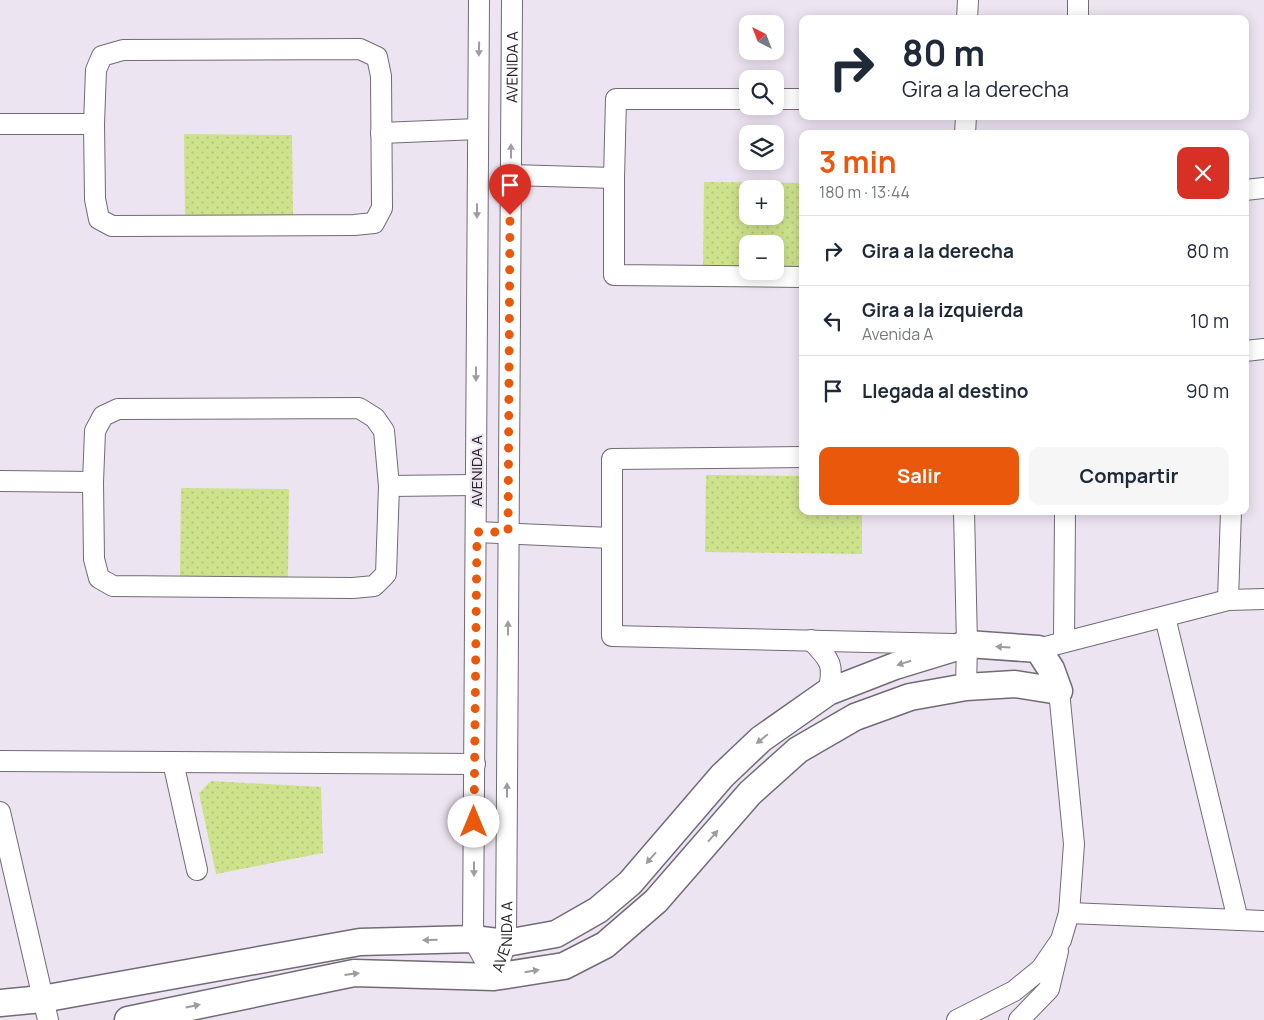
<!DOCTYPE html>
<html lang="es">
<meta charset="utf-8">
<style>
:root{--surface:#fff;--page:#f6f6f7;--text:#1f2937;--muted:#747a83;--line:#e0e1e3;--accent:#ea580c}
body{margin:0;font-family:Manrope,sans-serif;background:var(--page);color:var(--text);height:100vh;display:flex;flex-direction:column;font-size:19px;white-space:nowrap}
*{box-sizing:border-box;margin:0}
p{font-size:16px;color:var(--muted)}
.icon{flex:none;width:28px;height:28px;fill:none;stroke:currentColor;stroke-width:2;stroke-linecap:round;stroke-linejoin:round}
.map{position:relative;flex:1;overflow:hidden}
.sheet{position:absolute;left:799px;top:130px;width:450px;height:385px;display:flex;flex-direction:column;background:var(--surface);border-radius:10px;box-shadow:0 2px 12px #0003}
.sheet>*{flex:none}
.guide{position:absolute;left:799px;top:15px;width:450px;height:105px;border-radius:10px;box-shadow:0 2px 12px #0003;background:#fff;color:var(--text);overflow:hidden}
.needle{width:32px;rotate:318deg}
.controls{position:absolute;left:739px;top:15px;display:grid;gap:10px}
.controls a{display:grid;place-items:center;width:45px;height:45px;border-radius:10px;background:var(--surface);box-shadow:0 2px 12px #0003;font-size:25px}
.pin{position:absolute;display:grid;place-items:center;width:42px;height:42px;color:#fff;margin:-51px -21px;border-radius:50% 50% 50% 0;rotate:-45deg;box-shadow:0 0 5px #0007}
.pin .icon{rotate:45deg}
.me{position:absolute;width:55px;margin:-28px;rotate:0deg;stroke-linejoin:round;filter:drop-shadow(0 0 4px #0008)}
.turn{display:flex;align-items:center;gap:18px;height:105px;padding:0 20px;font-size:22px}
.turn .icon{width:65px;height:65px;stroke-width:2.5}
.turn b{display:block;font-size:35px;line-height:42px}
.round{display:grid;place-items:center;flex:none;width:52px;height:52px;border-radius:10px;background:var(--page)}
.headline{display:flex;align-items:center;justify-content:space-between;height:85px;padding:0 20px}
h1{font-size:30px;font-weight:700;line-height:38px;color:var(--accent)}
.cta{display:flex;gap:10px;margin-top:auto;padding:10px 20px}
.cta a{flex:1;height:58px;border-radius:10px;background:var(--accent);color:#fff;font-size:20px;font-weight:700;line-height:58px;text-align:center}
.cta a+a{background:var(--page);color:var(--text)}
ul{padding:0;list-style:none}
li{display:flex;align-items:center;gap:15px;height:70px;padding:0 20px;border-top:1px solid var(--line)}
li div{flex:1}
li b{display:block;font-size:19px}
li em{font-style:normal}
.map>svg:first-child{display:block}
.park{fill:url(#park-dots);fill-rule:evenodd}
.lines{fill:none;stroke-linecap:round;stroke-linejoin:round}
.minor-casing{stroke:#726b76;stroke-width:22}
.tertiary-casing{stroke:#726b76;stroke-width:29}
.minor{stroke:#fff;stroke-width:20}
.tertiary{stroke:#fff;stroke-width:26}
.oneway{fill:#9e9c9e}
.route{stroke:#ea580c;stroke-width:9;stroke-dasharray:0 16.2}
.labels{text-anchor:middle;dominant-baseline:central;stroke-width:4.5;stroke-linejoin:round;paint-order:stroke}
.street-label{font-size:15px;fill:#272428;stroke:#ede4f1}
</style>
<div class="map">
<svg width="1264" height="1020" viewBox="0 0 1264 1020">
<defs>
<pattern id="park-dots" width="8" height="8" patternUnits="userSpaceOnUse" patternTransform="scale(1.25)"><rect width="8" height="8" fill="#cee28c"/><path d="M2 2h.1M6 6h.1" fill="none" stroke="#b1c279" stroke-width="1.8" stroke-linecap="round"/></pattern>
</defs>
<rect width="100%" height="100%" fill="#ede4f1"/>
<path class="park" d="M 184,134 L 292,135 L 293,218 L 185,217 Z
M 704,182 L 802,183 L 802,266 L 775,266 L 775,244 L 748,244 L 747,266 L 703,265 ZM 748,189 L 775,189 L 775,216 L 748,216 Z
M 706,475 L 802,476 L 802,511 L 862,511 L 862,554 L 705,552 Z
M 181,488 L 289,489 L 288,577 L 180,577 Z
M 211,781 L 321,787 L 323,853 L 216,874 L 199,793 Z"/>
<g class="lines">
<g class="minor-casing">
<g id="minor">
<path d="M 479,0 L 473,939 L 494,977"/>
<path d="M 967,19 L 968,0"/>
<path d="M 1078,19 L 1078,0"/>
<path d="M 360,49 L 377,57 L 381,76 L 382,208 L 374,223 L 354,225 L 112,226 L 99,219 L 95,199 L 94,124 L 96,70 L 102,56 L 123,50 Z"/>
<path d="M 748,99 L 616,99 L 614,178 L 614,275 L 802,277"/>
<path d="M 775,99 L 802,99"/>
<path d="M 0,124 L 94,124"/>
<path d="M 381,133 L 478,129"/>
<path d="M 965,134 L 966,116"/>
<path d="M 511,175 L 614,178"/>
<path d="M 1245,190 L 1264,188"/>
<path d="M 1245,351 L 1264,349"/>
<path d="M 359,408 L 375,418 L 384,431 L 389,486 L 386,574 L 374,586 L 353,588 L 113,586 L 99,578 L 94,559 L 93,482 L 95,431 L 103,416 L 118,409 Z"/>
<path d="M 802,457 L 612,459 L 612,636 L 953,644"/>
<path d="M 0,481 L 93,482"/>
<path d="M 389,486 L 475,485"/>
<path d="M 964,511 L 967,644 L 966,687"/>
<path d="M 477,532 L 611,538"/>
<path d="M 1228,600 L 1231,511"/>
<path d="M 1165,617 L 1238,920"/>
<path d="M 811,640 C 830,660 835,664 828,692"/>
<path d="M 1064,642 L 1065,511"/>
<path d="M 1038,649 L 1228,600 L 1264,599"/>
<path d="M 0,761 L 475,764"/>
<path d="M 173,762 L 197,870"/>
<path d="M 0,812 L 48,1020"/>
<path d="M 1069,913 L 1264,921"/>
<path id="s1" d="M 494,977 L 506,943 L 512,0"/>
<path d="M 957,1020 L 1014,991 L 1041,969 L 1061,940 L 1069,913 L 1074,844 L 1059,691"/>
<path d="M 1019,1020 L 1049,989 L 1058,951"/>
</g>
</g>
<g class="tertiary-casing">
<path id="tertiary" d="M 0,1003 L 42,999 L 360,942 L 473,939 L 506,943 L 556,934 L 598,910 L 630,883 L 722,776 L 761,739 L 828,692 L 895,666 L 967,644 L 1038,649 L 1051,669 L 1059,691 L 1015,684 L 966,687 L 910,697 L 855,717 L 798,750 L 750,793 L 656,901 L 605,945 L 564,966 L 494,977 L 354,973 L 128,1020"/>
</g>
<use href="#minor" class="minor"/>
<use href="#tertiary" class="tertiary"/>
</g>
<defs><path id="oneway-solid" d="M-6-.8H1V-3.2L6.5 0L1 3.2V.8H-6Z" transform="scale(1.25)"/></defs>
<g class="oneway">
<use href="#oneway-solid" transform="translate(479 49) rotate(91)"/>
<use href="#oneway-solid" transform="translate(511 151) rotate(-90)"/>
<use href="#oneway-solid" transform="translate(477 211) rotate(90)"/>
<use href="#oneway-solid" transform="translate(476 374) rotate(90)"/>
<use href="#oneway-solid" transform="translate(508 628) rotate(-90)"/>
<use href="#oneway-solid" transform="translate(1003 647) rotate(-176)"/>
<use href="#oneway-solid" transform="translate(904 663) rotate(163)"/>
<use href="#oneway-solid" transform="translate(762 739) rotate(141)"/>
<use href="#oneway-solid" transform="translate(507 790) rotate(-90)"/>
<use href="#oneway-solid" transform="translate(713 836) rotate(-49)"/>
<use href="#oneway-solid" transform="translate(651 858) rotate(131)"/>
<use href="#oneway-solid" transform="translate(474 869) rotate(90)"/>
<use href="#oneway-solid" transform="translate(430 940) rotate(178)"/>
<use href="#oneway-solid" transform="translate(532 971) rotate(-9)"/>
<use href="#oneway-solid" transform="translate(352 974) rotate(-7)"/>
<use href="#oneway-solid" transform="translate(193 1006) rotate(-12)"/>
</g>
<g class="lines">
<path class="route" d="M 474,822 L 477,532 L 508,532 L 510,215"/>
</g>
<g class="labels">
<g class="street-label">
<text stroke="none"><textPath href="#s1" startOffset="912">AVENIDA A</textPath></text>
<text transform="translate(476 471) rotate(-90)">AVENIDA A</text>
<text stroke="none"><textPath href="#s1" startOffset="42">AVENIDA A</textPath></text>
</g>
</g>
</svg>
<div class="controls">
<a><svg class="needle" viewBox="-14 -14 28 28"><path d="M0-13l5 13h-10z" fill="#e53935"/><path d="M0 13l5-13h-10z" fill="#747a83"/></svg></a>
<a><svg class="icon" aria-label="search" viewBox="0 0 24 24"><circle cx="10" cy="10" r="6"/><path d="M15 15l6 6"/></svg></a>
<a><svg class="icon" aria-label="layers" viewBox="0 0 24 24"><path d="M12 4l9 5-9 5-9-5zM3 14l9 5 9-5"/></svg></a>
<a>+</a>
<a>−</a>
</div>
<div class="pin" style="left:510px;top:215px;background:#d93025"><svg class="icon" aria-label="arrive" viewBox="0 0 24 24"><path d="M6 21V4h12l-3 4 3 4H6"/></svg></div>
<svg class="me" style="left:474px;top:822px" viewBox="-20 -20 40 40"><circle r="19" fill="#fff"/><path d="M0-13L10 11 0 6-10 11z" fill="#ea580c"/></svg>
<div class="guide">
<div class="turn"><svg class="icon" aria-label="right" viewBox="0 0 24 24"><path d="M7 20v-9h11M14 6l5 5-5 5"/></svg><div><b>80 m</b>Gira a la derecha</div></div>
</div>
<section class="sheet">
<div class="headline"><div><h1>3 min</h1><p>180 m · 13:44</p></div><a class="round" style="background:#d93025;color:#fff"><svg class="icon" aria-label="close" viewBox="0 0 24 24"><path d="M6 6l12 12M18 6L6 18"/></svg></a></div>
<ul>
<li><svg class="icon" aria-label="right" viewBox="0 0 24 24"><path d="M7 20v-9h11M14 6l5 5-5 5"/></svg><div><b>Gira a la derecha</b></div><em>80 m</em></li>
<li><svg class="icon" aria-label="left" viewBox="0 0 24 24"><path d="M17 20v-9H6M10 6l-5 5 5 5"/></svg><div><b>Gira a la izquierda</b><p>Avenida A</p></div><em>10 m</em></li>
<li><svg class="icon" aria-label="arrive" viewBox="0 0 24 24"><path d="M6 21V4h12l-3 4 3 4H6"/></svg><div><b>Llegada al destino</b></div><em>90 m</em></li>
</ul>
<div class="cta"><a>Salir</a><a>Compartir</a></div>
</section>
</div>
